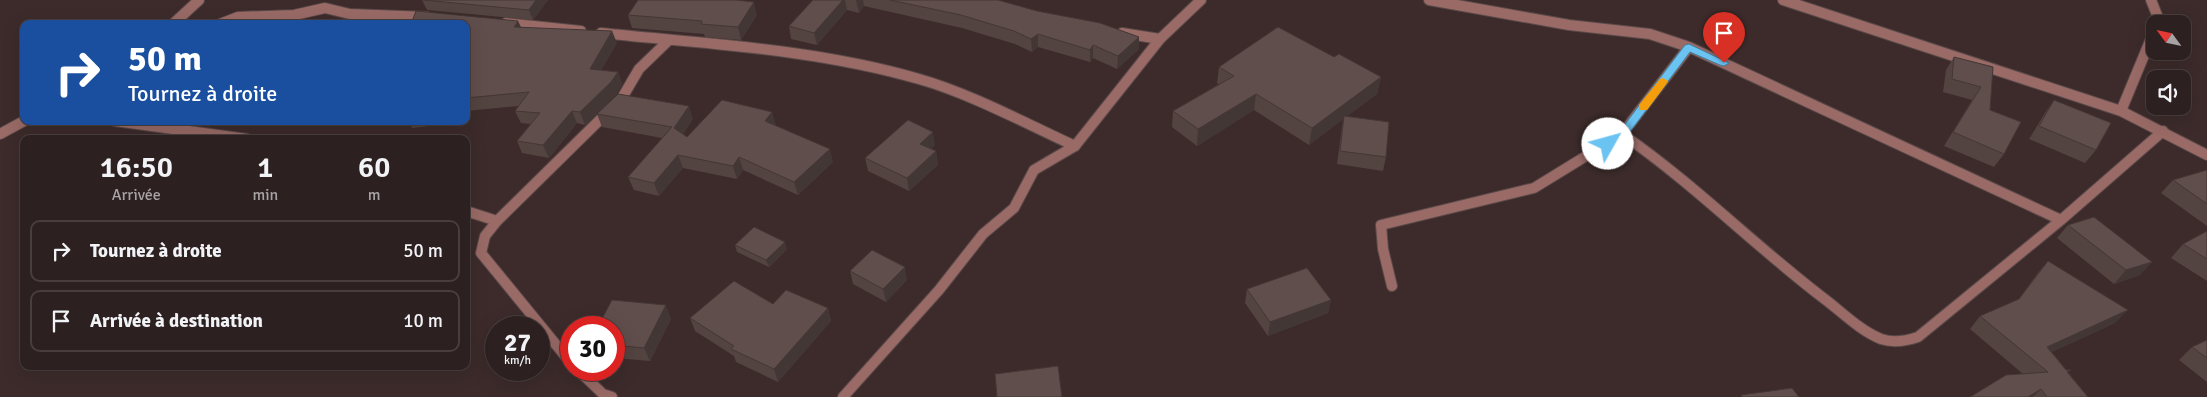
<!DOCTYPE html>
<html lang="fr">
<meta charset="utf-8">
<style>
:root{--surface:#2d2020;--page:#352829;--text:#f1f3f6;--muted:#a7a3a5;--line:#483e3e}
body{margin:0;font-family:Signika,sans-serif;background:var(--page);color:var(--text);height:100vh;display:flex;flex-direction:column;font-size:19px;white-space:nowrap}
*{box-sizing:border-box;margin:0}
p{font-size:16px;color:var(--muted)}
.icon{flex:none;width:28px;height:28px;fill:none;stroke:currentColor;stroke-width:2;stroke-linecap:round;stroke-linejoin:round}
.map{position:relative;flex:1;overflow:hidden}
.drawer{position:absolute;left:20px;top:135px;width:450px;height:235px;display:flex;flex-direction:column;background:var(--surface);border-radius:10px;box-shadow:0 5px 20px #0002,0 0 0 1px var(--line)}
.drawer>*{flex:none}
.top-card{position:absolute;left:20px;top:20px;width:450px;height:105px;border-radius:10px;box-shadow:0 5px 20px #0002,0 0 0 1px var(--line);background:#1a4fa0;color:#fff;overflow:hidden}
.needle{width:32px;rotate:303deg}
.buttons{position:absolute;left:2146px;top:15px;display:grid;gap:10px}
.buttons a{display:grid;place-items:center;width:45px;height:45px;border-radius:10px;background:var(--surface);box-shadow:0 5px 20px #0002,0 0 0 1px var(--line);font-size:25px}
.speed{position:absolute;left:485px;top:316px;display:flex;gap:10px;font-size:25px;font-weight:700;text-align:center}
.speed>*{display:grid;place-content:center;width:65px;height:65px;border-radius:50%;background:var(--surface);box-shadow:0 5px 20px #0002,0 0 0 1px var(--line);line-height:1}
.speed small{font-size:12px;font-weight:400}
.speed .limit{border:8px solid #d22;background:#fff;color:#111}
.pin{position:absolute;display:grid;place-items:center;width:42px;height:42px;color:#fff;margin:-51px -21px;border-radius:50% 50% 50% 0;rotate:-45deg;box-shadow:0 0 5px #0007}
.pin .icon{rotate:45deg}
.me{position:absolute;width:55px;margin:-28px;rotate:52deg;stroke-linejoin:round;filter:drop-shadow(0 0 4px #0008)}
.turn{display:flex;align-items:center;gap:18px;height:105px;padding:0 25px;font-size:22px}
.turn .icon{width:65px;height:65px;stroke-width:2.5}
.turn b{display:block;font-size:35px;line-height:42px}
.eta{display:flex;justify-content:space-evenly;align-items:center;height:85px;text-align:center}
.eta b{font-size:30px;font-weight:600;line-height:35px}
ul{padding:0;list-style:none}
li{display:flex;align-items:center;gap:15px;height:62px;margin:0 10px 8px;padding:0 15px;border:2px solid var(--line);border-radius:10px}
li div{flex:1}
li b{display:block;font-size:19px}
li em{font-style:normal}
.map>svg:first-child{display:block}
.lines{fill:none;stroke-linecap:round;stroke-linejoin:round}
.minor-casing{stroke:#594948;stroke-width:12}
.tertiary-casing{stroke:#594948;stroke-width:12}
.minor{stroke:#996a66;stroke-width:10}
.tertiary{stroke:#996a66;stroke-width:10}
.wall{fill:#534341}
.shaded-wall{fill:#433735}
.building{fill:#604e4c;stroke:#433735}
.route{fill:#6bc3f2;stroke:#467f9d}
.slow{fill:#f59e0b}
</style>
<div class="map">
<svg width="2207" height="397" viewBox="0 0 2207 397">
<rect width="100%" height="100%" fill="#3c2b2a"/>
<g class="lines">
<g class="minor-casing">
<path id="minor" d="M 1429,0 L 1569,25 L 1650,34 L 1689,47 L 2061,220
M 1783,0 L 2121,111 L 2207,155
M 2151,0 L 2159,20 L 2157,24
M 506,23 L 581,31
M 173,24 L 199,0
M 220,24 L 238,17 L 294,15 L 325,8 L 350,14 L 427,17
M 601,33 C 707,44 816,49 919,79 C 969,93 1027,124 1075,146
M 1122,33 L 1160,39
M 1689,47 L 1622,134 C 1693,183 1754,245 1822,297 C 1841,311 1859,330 1881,339 C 1893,343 1906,341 1918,337 L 2061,220 L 2163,131
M 2121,111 L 2155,29
M 115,121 L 247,139
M 0,134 L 24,121
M 466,211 L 497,221
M 1392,286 L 1383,249 L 1381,225 L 1534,188 L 1622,134
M 571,363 L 481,253 L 485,236 L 497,221 L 622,98 L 639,69 L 668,41
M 578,370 L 603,394 L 612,397"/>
</g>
<g class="tertiary-casing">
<path id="tertiary" d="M 843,397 L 939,290 L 983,234 L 1014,208 L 1034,170 L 1075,146 L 1160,39 L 1201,0"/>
</g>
<use href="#minor" class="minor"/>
<use href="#tertiary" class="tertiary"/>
</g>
<path class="wall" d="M 422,0 L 548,0 L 533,20 L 427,10 Z
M 813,0 L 998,0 L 1139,49 L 1117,69 L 1093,58 L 1090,62 L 1038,47 L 1032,52 L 1015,44 L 962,28 L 864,6 L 859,13 L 847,10 L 817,45 L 791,39 L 789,26 Z
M 628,15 L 757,15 L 741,40 L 705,37 L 704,34 L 632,28 Z
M 466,24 L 521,27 L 617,43 L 601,70 L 618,72 L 622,84 L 616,94 L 585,125 L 577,123 L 549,158 L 522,153 L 517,141 L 531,124 L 521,123 L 515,111 L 519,106 L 466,111 Z
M 1334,57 L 1381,77 L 1377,94 L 1347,116 L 1386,157 L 1383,171 L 1337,164 L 1343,119 L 1309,145 L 1254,110 L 1197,146 L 1172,127 L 1173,111 L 1219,84 L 1217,83 L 1219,67 Z
M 1954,57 L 1993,67 L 1990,110 L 2004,154 L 1994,167 L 1944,146 L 1972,100 L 1943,92 L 1946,70 Z
M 2054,100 L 2096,150 L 2085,163 L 2029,139 L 2045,113 Z
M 772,112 L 775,125 L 833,162 L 798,195 L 743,170 L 737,179 L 683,168 L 659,196 L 634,190 L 628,177 L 662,138 L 602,127 L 597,114 L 693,119 L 683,134 L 687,137 Z
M 409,121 L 447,121 L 446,124 L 412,128 Z
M 935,145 L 931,149 L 936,151 L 938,165 L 909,191 L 868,171 L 865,158 Z
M 2207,170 L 2207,226 L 2161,193 L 2173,180 Z
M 2068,225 L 2152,262 L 2140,275 L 2114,284 L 2057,238 Z
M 2207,231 L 2207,281 L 2171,258 L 2183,244 Z
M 735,245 L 787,249 L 769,267 L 737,252 Z
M 2048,261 L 2115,323 L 2052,352 L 2088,397 L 1970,397 L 2023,374 L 1970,329 L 1980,316 L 2018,300 L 2037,274 Z
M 850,271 L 907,280 L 886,302 L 853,284 Z
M 1247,289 L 1331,300 L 1328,313 L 1268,336 L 1245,303 Z
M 773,304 L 828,308 L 831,321 L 778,382 L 736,362 L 734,356 L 695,331 L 690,318 Z
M 671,319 L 650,361 L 614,358 L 614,328 Z
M 2207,340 L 2207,382 L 2179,360 L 2192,347 Z"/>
<path class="shaded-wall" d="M 536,0 L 548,0 L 533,20 L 529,10 Z
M 843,0 L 845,0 L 847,10 L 817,45 L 814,33 Z
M 856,0 L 863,0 L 864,6 L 859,13 Z
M 754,2 L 757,15 L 741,40 L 738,27 Z
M 518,21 L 524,33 L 514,27 Z
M 612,31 L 617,43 L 595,81 L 590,69 Z
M 1038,34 L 1038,47 L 1032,52 L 1031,39 Z
M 1139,37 L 1139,49 L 1117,69 L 1118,56 Z
M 1093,45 L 1093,58 L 1090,62 L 1090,50 Z
M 618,72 L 622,84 L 616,94 L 585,125 L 580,112 Z
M 1381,77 L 1377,94 L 1309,145 L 1312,128 Z
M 1256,94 L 1254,110 L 1197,146 L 1198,129 Z
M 689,106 L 693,119 L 679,141 L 674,128 Z
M 572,111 L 577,123 L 549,158 L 543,145 Z
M 772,112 L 776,125 L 769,134 L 765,121 Z
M 933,132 L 935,145 L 922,157 L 920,144 Z
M 830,149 L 833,162 L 798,195 L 794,182 Z
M 936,151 L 938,165 L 909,191 L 907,178 Z
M 678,155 L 683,168 L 659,196 L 654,183 Z
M 739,157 L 743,170 L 737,179 L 733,166 Z
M 785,242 L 787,249 L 769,267 L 766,260 Z
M 2152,262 L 2140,275 L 2114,284 L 2126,270 Z
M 905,267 L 907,280 L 886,302 L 883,289 Z
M 1331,300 L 1328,313 L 1268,336 L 1270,322 Z
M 666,305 L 671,319 L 650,361 L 644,348 Z
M 828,308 L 831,321 L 778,382 L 774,369 Z
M 2128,310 L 2115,323 L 2035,360 L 2047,347 Z
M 2041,389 L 2033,397 L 2028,397 Z"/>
<path class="building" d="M 423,0 L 536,0 L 529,10 Z
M 638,0 L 736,0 L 754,2 L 738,27 L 701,24 L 702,21 L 628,15 Z
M 813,0 L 843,0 L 814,33 L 789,26 Z
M 890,0 L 998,0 L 1037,11 L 1100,23 L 1139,37 L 1118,56 L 1093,45 L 1090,50 L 1038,34 L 1031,39 L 1014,31 L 961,15 Z
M 416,11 L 518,21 L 514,27 L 612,31 L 590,69 L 618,72 L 611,82 L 580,112 L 572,111 L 543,145 L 517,141 L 540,113 L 515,111 L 529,92 L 466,98 L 466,24 L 411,24 Z
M 1278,27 L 1334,57 L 1339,54 L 1381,77 L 1312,128 L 1256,94 L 1198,129 L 1173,111 L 1234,76 L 1219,67 Z
M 1954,57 L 1993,67 L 1990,110 L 2021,122 L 2004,154 L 1953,132 L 1981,87 L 1952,79 Z
M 618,94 L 689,106 L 674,128 L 687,137 L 722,100 L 772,112 L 765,121 L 830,149 L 794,182 L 739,157 L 733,166 L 678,155 L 654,183 L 628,177 L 672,127 L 597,114 Z
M 2054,100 L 2111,123 L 2096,150 L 2039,126 Z
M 1344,116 L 1389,122 L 1386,157 L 1340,151 Z
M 908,120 L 933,132 L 920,144 L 936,151 L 907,178 L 865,158 Z
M 2207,170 L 2207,204 L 2173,180 Z
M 2094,217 L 2152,262 L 2126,270 L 2068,225 Z
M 754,227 L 785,242 L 766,260 L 735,245 Z
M 2207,231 L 2207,259 L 2183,244 Z
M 872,250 L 905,267 L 883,289 L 850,271 Z
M 2048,261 L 2128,310 L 2047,347 L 2066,370 L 2071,370 L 2067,372 L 2088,397 L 2047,397 L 2041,389 L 2028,397 L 1970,397 L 2006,375 L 2048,372 L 1980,316 L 2019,299 Z
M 1307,268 L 1331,300 L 1270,322 L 1247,289 Z
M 734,281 L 773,304 L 786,290 L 828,308 L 774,369 L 731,349 L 734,346 L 690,318 Z
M 612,300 L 666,305 L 644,348 L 614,345 L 614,328 L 597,328 Z
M 2207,340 L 2207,358 L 2192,347 Z
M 1058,366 L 1062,397 L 997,397 L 995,374 Z
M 1792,388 L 1799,397 L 1742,397 L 1741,395 Z"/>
<path class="route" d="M 1689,44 L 1729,63 L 1724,66 L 1720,65 L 1690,52 L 1626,137 L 1612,146 L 1604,146 L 1604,141 L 1619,132 L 1685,45 Z"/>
<path class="slow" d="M 1663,78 L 1668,81 L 1667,83 L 1647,110 L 1639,110 L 1639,105 L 1660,79 Z"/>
</svg>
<div class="buttons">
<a><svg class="needle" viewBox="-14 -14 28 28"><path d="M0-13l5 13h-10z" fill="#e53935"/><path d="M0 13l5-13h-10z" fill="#a7a3a5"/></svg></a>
<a><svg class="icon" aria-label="sound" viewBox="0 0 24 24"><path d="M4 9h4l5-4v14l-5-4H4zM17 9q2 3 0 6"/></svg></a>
</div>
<div class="speed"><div>27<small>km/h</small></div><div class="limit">30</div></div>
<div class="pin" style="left:1724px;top:63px;background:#d93025"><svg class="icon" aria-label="arrive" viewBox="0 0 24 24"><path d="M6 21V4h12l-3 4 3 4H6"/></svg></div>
<svg class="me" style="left:1608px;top:144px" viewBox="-20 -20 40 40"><circle r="19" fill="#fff"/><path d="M0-13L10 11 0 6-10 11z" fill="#6bc3f2"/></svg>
<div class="top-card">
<div class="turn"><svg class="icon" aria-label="right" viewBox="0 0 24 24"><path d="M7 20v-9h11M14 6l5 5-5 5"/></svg><div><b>50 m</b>Tournez à droite</div></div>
</div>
<section class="drawer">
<div class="eta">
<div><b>16:50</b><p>Arrivée</p></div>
<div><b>1</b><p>min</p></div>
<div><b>60</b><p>m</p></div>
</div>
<ul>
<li><svg class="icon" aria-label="right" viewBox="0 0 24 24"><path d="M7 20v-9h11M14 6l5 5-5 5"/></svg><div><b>Tournez à droite</b></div><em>50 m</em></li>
<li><svg class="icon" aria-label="arrive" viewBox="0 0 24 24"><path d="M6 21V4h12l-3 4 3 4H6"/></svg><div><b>Arrivée à destination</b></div><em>10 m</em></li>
</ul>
</section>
</div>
